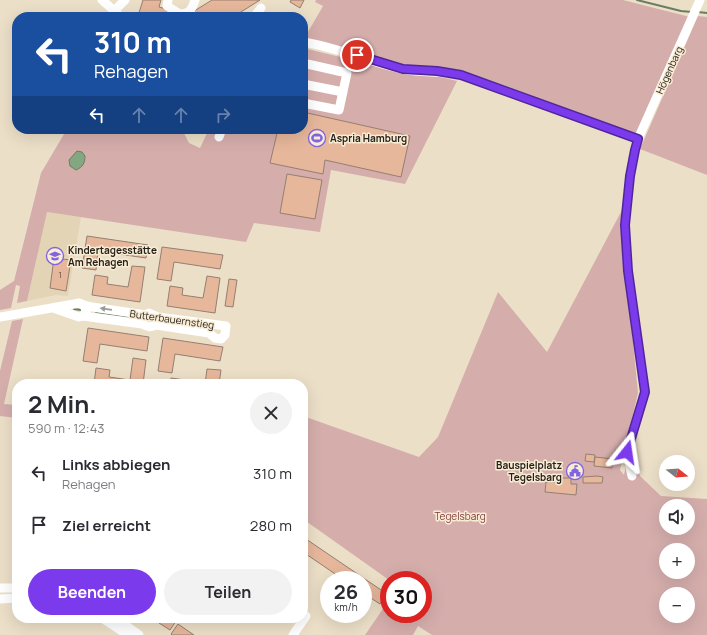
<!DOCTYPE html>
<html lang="de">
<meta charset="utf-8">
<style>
:root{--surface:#fff;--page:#f2f2f3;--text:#2b2b33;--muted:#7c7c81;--accent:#7c3aed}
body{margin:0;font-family:Manrope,sans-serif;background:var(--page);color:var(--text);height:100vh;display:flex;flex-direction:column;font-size:15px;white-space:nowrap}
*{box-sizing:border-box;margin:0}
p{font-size:13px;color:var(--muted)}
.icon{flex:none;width:22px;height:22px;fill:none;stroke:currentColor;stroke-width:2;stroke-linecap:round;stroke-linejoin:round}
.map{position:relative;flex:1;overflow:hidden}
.drawer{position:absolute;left:12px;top:379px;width:296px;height:244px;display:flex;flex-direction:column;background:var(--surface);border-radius:16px;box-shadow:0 4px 16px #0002}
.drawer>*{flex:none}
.guide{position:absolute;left:12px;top:12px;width:296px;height:122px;border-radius:16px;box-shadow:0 4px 16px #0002;background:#1a4fa0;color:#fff;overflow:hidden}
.needle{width:26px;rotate:107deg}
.controls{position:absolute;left:659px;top:455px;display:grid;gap:8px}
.controls a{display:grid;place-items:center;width:36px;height:36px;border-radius:50%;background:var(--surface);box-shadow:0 4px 16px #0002;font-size:20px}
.speed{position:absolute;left:320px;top:571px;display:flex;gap:8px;font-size:20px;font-weight:700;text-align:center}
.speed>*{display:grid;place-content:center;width:52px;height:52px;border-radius:50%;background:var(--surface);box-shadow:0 4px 16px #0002;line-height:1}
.speed small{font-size:10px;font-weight:400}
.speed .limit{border:6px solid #d22;background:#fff;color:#111}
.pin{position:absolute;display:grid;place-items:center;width:34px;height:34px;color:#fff;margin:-17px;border:2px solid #fff;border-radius:50%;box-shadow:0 1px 4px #0007}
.me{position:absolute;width:44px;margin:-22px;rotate:15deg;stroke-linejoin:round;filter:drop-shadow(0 0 3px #0008)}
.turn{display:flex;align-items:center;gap:14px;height:84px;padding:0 16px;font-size:18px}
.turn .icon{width:52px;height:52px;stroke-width:2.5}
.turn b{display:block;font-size:28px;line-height:34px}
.lanes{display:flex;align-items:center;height:38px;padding:0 16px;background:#0003;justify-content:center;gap:20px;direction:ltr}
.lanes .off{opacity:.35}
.round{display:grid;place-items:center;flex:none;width:42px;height:42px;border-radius:21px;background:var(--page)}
.summary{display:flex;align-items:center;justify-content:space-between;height:68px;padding:0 16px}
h1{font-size:24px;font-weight:700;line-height:30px}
.primary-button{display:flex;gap:8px;margin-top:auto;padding:8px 16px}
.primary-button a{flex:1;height:46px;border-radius:24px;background:var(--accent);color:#fff;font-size:16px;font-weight:700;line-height:46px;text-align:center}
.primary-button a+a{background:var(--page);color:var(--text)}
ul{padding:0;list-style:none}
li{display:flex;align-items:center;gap:12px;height:52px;padding:0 16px}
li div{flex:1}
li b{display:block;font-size:15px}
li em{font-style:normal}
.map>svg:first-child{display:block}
.built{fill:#e4d4b6}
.green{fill:#d5aeac;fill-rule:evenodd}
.water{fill:#84a781;stroke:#687e62}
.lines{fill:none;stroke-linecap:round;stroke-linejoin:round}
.stream{stroke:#687e62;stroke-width:2}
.building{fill:#e6b79b;stroke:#957f71}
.minor{stroke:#fff;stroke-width:9}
.oneway{fill:#9d9b97}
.route-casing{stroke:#51269a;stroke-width:10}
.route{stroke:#7c3aed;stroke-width:7}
.labels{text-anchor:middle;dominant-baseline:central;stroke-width:3;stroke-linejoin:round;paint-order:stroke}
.number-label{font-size:8px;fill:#554639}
.street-label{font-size:10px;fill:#252018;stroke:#f9ecd5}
.poi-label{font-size:10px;font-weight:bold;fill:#252018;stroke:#f9ecd5;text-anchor:start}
.park-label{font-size:10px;fill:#7c3737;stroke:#f9ecd5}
</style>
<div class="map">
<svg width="707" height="635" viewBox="0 0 707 635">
<rect width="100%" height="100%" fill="#ecdfc8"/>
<path class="built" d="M 46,212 L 81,217 L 68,296 L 56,295 L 27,301 Z"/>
<path class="green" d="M 316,0 L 623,0 L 690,17 L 636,136 L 463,73 L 405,67 L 303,40 L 303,32 L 308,32 L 323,6 L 315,2 Z
M 698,16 L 707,17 L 707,175 L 640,149 Z
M 303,48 L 407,73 L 436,76 L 457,81 L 405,184 L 331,170 L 320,232 L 254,223 L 246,242 L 47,212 L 27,301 L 17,303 L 20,286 L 16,285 L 11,308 L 0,310 L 0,290 L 14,281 L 41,173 L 67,129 L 182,129 L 189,143 L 200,148 L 209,129 L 303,129 Z
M 622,210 L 621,219 L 638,393 L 620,470 L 624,475 L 628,456 L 635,458 L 640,476 L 661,496 L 707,499 L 707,635 L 432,635 L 418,626 L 413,635 L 365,635 L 389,600 L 389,614 L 423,614 L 423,580 L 389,580 L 303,519 L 303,416 L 419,457 L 438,437 L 498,292 L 547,352 ZM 666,506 L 688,506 L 688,528 L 666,528 ZM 666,550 L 688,550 L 688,572 L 666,572 ZM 666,594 L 688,594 L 688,616 L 666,616 Z
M 23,319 L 4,404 L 17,405 L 17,418 L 0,416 L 0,371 L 12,321 Z"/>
<path class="water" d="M 77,151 L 82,152 L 85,156 C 85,163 83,167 76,170 L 70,166 L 69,160 Z"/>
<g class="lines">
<path class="stream" d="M 637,0 L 681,11 L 692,12
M 698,12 L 707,13
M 74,309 L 81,310
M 96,312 L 152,320"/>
</g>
<path class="building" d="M 143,0 L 161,0 L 159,7 L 170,10 L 167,17 L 142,17 L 138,16 Z
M 212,0 L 260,0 L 233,17 L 193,17 L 191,13 Z
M 291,0 L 304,0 L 300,8 L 290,2 Z
M 303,112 L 410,136 L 401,177 L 325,160 L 323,174 L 270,163 L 278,129 L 303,129 Z
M 287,174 L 322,180 L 315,219 L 280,213 Z
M 87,236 L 148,245 L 146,258 L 98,251 L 96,270 L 82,268 Z
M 162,247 L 223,255 L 220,269 L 174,262 L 171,281 L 157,279 Z
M 54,258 L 71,260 L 66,291 L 50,288 Z
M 132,266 L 145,267 L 140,302 L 92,295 L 95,275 L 108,277 L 107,284 L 128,287 Z
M 207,276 L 220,278 L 215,313 L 167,306 L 170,286 L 183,288 L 182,295 L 203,298 Z
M 229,279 L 237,280 L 233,307 L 225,306 Z
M 88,328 L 149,337 L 147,351 L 100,344 L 97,363 L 83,361 Z
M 163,338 L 223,347 L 220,361 L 175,354 L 172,373 L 158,371 Z
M 133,358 L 146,360 L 143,384 L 94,384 L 96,368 L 110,370 L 109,377 L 130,380 Z
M 207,369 L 221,370 L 219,384 L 205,384 Z
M 171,378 L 185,380 L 184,384 L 170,384 Z
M 586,454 L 595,455 L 594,462 L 585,461 Z
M 595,457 L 613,459 L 612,468 L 594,466 Z
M 597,476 L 603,477 L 602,483 L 583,483 L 583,477 Z
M 562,478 L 571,478 L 571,484 L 577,484 L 576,495 L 545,492 L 546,482 L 562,483 Z
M 303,537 L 387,594 L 380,604 L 363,593 L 363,580 L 344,580 L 303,552 Z
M 162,618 L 178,618 L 170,630 L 159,623 Z
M 178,624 L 194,635 L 172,635 L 171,634 Z"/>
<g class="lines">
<path class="minor" d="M 102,0 L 121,17
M 168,0 L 167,6 L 180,14 L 179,17
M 114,11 L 125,0
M 180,14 C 190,14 192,9 195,0
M 254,17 L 261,8
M 303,42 C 337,47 368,62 402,69 C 421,73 441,71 461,75 L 638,139
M 303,63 L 347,73 L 339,110 L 303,103
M 303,84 L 343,92
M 219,137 L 222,129
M 83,316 L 142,324 C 148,327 151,328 156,325 L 209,333 L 215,338 L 221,339 L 225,335 L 226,326 L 158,317 L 149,313 L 146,315 L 92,307 L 84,305
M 0,317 L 74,304 L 79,303 L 84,305 L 86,311 L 83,316 L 79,317 L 53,308
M 632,476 L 627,452 L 628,447 L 645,392 L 628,271 L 625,225 L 630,176 L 635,150 L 638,139 L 700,0
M 0,588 L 17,588
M 0,599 L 17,598
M 102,618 L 128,635
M 115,618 L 139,635
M 293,635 L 306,616 L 303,614"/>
</g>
<defs><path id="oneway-solid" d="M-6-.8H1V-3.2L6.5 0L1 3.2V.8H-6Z"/></defs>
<use class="oneway" href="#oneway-solid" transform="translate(106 309) rotate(-172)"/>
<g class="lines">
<g class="route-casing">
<path id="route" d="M 357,55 L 403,69 L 437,71 L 461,75 L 638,139 L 635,150 L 630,176 L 625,225 L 628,271 L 645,392 L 627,452"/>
</g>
<use href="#route" class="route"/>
</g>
<defs>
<g id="stadium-ring" transform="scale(0.9)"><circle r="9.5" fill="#f9ecd5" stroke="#8164e0" stroke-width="1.5"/><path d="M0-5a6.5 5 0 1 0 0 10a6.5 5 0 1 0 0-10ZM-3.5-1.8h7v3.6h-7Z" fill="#8164e0"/></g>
<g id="school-ring" transform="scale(0.9)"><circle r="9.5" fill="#f9ecd5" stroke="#8164e0" stroke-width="1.5"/><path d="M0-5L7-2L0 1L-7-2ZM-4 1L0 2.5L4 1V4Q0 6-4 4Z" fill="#8164e0"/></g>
<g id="civic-ring" transform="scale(0.9)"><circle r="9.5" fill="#f9ecd5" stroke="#8164e0" stroke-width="1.5"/><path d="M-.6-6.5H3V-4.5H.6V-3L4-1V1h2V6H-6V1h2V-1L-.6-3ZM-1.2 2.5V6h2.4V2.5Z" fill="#8164e0"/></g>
</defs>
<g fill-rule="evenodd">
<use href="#stadium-ring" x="317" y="138"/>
<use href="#school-ring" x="55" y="256"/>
<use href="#civic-ring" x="575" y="471"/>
</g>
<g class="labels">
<g class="number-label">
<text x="60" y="274">1</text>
</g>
<g class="street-label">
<text transform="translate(669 70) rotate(-66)">Högenbarg</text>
<text transform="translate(172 319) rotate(8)">Butterbauernstieg</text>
</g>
<g class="poi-label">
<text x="330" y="138">Aspria Hamburg</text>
<text x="68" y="250">Kindertagesstätte<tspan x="68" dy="12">Am Rehagen</tspan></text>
<text x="562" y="465" text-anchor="end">Bauspielplatz<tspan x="562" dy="12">Tegelsbarg</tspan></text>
</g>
<g class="park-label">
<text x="460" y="516">Tegelsbarg</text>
</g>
</g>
</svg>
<div class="controls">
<a><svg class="needle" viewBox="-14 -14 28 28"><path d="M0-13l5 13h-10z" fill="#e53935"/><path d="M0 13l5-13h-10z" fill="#7c7c81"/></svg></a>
<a><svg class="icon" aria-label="sound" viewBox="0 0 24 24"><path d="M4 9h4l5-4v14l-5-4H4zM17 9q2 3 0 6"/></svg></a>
<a>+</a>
<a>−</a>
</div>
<div class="speed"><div>26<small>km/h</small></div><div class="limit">30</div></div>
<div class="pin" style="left:357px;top:55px;background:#d93025"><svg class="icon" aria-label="arrive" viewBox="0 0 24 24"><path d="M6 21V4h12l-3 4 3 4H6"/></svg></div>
<svg class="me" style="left:627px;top:452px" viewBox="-20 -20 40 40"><path d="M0-17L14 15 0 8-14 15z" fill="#7c3aed" stroke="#fff" stroke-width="4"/></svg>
<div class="guide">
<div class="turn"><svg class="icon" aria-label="left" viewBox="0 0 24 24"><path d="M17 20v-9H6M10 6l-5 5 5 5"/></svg><div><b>310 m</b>Rehagen</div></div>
<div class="lanes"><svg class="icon" aria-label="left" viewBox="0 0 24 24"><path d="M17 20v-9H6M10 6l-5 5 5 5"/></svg><svg class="icon off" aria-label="ahead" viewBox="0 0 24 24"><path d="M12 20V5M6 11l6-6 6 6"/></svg><svg class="icon off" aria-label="ahead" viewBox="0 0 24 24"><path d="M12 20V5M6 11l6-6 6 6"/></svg><svg class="icon off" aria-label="right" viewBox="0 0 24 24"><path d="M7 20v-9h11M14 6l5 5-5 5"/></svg></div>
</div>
<section class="drawer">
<div class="summary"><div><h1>2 Min.</h1><p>590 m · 12:43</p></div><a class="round"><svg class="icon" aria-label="close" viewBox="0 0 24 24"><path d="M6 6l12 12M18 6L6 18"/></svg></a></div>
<ul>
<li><svg class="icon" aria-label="left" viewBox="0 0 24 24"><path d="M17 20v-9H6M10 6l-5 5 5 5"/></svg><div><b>Links abbiegen</b><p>Rehagen</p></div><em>310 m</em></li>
<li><svg class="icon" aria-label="arrive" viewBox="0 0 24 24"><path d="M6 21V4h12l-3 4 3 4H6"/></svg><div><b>Ziel erreicht</b></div><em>280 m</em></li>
</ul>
<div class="primary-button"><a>Beenden</a><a>Teilen</a></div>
</section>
</div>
